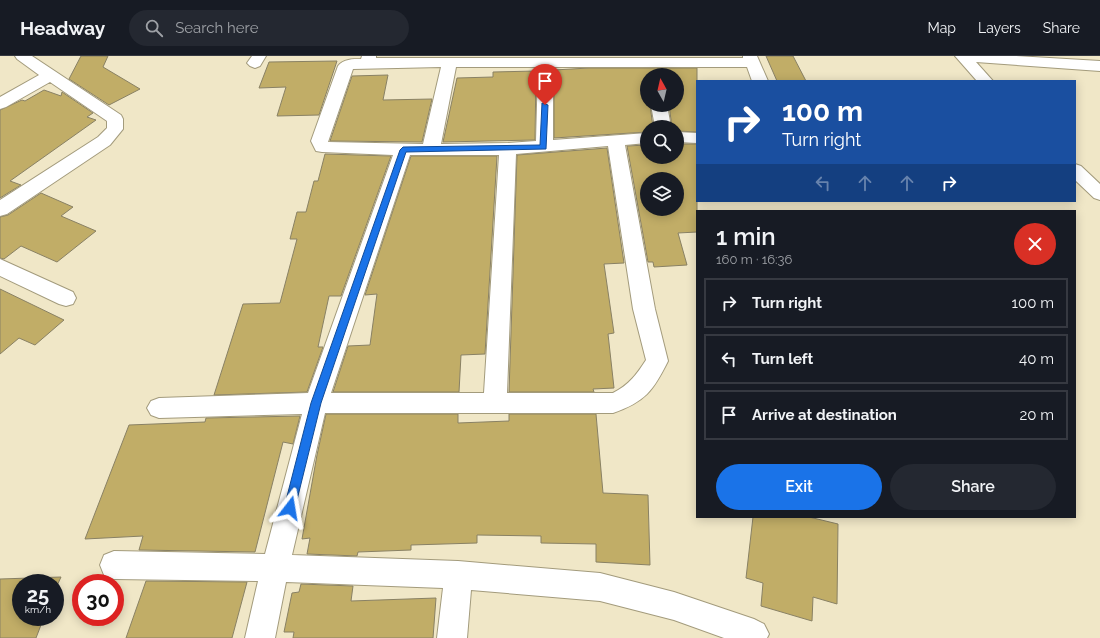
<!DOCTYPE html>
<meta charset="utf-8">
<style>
:root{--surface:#171b24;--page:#242831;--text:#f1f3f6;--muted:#9ea1a6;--line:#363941;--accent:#1a73e8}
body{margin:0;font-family:Raleway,sans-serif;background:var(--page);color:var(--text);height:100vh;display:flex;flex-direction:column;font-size:15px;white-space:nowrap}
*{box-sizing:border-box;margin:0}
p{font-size:13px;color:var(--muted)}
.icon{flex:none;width:22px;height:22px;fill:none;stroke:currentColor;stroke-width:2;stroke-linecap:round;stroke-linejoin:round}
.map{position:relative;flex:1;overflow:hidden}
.details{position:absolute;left:696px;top:154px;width:380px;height:308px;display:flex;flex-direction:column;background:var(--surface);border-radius:0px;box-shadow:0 2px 10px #0003}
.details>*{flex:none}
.guide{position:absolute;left:696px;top:24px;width:380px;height:122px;border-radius:0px;box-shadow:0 2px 10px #0003;background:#1a4fa0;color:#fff;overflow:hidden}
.needle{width:26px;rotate:352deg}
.fabs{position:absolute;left:640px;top:12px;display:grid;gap:8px}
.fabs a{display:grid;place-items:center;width:44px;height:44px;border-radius:50%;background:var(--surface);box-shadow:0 2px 10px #0003;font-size:20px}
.speed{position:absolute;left:12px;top:518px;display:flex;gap:8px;font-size:20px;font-weight:700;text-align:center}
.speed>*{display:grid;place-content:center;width:52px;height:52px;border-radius:50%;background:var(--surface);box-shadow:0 2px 10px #0003;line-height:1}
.speed small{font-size:10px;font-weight:400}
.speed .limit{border:6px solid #d22;background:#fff;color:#111}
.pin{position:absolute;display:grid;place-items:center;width:34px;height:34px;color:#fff;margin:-41px -17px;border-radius:50% 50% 50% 0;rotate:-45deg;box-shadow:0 0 4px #0007}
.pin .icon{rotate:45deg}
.me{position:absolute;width:44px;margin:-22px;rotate:14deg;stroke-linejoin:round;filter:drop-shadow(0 0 3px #0008)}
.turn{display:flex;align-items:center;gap:14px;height:84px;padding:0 20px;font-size:18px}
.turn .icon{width:52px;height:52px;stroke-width:2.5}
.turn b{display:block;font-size:28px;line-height:34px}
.lanes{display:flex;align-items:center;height:38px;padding:0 20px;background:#0003;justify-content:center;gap:20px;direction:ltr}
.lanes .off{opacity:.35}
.round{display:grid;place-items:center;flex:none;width:42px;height:42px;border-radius:21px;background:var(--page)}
.headline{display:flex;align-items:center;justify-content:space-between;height:68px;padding:0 20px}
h1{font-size:24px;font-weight:600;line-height:30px}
.primary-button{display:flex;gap:8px;margin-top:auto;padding:8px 20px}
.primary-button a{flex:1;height:46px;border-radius:24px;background:var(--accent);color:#fff;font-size:16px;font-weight:600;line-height:46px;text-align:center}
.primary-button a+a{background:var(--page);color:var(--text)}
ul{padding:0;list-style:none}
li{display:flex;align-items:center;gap:12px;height:50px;margin:0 8px 6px;padding:0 12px;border:2px solid var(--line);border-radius:0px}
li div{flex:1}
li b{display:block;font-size:15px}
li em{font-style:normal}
header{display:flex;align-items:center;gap:24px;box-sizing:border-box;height:56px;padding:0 20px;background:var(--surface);border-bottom:1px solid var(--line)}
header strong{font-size:19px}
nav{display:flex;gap:22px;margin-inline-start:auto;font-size:14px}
.search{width:280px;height:36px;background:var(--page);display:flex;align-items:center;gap:10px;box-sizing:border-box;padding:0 14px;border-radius:22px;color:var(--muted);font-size:15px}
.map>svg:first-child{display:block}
.building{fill:#c1ad67;stroke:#898164;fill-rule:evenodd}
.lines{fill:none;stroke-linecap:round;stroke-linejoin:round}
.street-casing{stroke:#a39b7c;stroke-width:2}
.street{fill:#fff;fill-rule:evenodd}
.route{fill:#1a73e8;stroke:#114b97}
</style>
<header>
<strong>Headway</strong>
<div class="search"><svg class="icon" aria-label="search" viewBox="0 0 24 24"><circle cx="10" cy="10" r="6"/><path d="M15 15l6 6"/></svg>Search here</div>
<nav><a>Map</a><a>Layers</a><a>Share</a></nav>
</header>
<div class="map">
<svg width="1100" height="582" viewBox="0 0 1100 582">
<rect width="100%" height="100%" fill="#f0e7c7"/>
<path class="building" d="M 81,0 L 108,0 L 103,11 L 140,33 L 109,49 L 69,23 Z
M 766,0 L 793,0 L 806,25 L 777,25 Z
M 337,5 L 319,59 L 277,60 L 286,31 L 259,32 L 269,6 Z
M 589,12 L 697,12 L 697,76 L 677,75 L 677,71 L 672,71 L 669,49 L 677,49 L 677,19 L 647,19 L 647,49 L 650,49 L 653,71 L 647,71 L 647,76 L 554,82 L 554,14 Z
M 536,15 L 535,84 L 443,86 L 457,22 L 493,21 L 493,16 Z
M 388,19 L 383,44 L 432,43 L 422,86 L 330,85 L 352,20 Z
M 44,34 L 61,40 L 62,36 L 93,57 L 87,61 L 96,64 L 10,125 L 21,129 L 0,142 L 0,54 L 22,44 L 25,45 Z
M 677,88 L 697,88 L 697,176 L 678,177 L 687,209 L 654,211 L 653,206 L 648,206 L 627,90 L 647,89 L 647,101 L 677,101 ZM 647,123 L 677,123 L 677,153 L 647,153 Z
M 607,92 L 624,207 L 604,208 L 614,277 L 608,278 L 614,332 L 593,333 L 594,336 L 509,336 L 517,99 Z
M 325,98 L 391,100 L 341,240 L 329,240 L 318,291 L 323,291 L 307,336 L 214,339 L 243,248 L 280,247 L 297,183 L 290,183 L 297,156 L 306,156 L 314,125 L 318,125 Z
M 411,100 L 497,100 L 485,298 L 461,299 L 459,336 L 333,336 L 348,290 L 370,289 L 377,238 L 365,239 Z
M 41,137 L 73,151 L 61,160 L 96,175 L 57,206 L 21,190 L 4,203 L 0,202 L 0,161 L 8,159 Z
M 0,233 L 64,264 L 35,289 L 19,282 L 0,298 Z
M 326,358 L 458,358 L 458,367 L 509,365 L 509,358 L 596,358 L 603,437 L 648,439 L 650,509 L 596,506 L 596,488 L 541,487 L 541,480 L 477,479 L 477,487 L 411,489 L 411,494 L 358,496 L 357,500 L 307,498 L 310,482 L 302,483 L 317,399 Z
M 300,360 L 293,388 L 283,386 L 255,496 L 139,494 L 143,480 L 85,483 L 129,369 L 205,366 L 206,362 Z
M 753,461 L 809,461 L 838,468 L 837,548 L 813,541 L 812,565 L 761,550 L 763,527 L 746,522 Z
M 61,521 L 55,534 L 55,527 L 21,527 L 21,561 L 44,561 L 36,582 L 0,582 L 0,523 Z
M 146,525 L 247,526 L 232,582 L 126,582 Z
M 301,528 L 353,530 L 351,545 L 436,542 L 433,582 L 293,582 L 294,576 L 284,576 L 292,537 L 299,536 Z"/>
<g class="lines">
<g class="street-casing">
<path id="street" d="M 15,0 L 32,0 L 121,59 L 123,63 L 123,73 L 110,89 L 7,158 L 0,160 L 0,144 L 98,81 L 107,72 L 107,65 L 50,26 L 6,51 L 0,53 L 0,41 L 39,19 L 17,3 Z
M 252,0 L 266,0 L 260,10 L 255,12 L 250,10 L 247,7 Z
M 362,0 L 376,0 L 376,2 L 743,2 L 743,0 L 757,0 L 768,25 L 752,25 L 747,11 L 553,11 L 553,84 L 647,77 L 647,87 L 625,89 L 655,253 L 668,305 C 653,335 645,346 613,357 L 325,357 L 292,499 L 458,505 L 600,517 L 674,536 L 754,563 L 764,568 L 769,578 L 767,582 L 724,582 L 674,564 L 600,545 L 471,534 L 467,582 L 437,582 L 443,532 L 286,526 L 275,582 L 245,582 L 258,525 L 114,523 L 104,519 L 100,509 L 104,499 L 114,495 L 265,498 L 302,358 L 159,362 L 151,359 L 147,352 L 151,345 L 159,342 L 308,337 L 393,99 L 322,96 L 316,95 L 311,85 L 338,10 C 343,3 353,3 361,3 ZM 441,11 L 423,88 L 328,86 L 353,13 ZM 456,11 L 538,11 L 536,85 L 508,87 L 441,88 ZM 608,90 L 633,253 L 646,304 C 637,318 629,329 613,337 L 507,337 L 516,98 ZM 410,99 L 499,99 L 484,337 L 331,337 Z
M 955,0 L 1016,0 L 1100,5 L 1100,15 L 976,6 L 993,25 L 977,25 Z
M 651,49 L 667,49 L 671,71 L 655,71 Z
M 677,76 L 697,77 L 697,87 L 677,86 Z
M 1075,108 L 1081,110 L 1100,128 L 1100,144 L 1094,142 L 1075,124 Z
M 0,203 L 73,236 L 76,242 L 73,248 L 66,250 L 59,248 L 0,220 Z"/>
</g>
<use href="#street" class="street"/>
</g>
<path class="route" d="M 542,47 L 548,49 L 546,93 L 406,96 L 321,347 L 295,452 L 294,456 L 290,457 L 286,456 L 284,452 L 311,347 L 400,94 L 403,91 L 540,89 Z"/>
</svg>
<div class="fabs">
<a><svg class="needle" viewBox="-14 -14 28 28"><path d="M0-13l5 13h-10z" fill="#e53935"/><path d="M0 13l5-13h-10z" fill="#9ea1a6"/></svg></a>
<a><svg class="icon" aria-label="search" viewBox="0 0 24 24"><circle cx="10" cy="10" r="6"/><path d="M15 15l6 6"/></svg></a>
<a><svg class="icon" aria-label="layers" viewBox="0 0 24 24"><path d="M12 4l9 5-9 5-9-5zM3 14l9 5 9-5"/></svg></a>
</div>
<div class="speed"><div>25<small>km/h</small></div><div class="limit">30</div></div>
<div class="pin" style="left:545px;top:49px;background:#d93025"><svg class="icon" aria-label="arrive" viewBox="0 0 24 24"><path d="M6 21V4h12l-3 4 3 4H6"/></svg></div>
<svg class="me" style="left:290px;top:452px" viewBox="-20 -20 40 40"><path d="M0-17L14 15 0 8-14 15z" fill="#1a73e8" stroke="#fff" stroke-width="4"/></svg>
<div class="guide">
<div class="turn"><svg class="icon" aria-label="right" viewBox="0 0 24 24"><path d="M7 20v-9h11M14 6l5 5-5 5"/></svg><div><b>100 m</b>Turn right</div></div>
<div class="lanes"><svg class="icon off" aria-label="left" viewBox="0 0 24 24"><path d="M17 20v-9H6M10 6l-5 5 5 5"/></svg><svg class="icon off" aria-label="ahead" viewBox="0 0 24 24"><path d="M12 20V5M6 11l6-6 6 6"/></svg><svg class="icon off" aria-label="ahead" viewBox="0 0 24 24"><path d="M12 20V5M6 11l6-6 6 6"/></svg><svg class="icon" aria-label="right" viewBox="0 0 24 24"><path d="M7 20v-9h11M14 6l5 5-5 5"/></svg></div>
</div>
<section class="details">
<div class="headline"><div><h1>1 min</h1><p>160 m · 16:36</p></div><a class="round" style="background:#d93025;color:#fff"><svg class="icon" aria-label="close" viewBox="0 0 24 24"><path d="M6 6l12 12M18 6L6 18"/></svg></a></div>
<ul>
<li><svg class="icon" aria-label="right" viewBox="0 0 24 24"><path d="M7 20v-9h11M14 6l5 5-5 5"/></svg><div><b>Turn right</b></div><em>100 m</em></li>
<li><svg class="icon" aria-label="left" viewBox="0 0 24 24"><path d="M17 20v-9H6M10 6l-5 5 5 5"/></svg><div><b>Turn left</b></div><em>40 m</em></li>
<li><svg class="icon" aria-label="arrive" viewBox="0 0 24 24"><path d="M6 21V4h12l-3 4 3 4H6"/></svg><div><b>Arrive at destination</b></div><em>20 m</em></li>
</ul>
<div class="primary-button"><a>Exit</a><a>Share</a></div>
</section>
</div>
